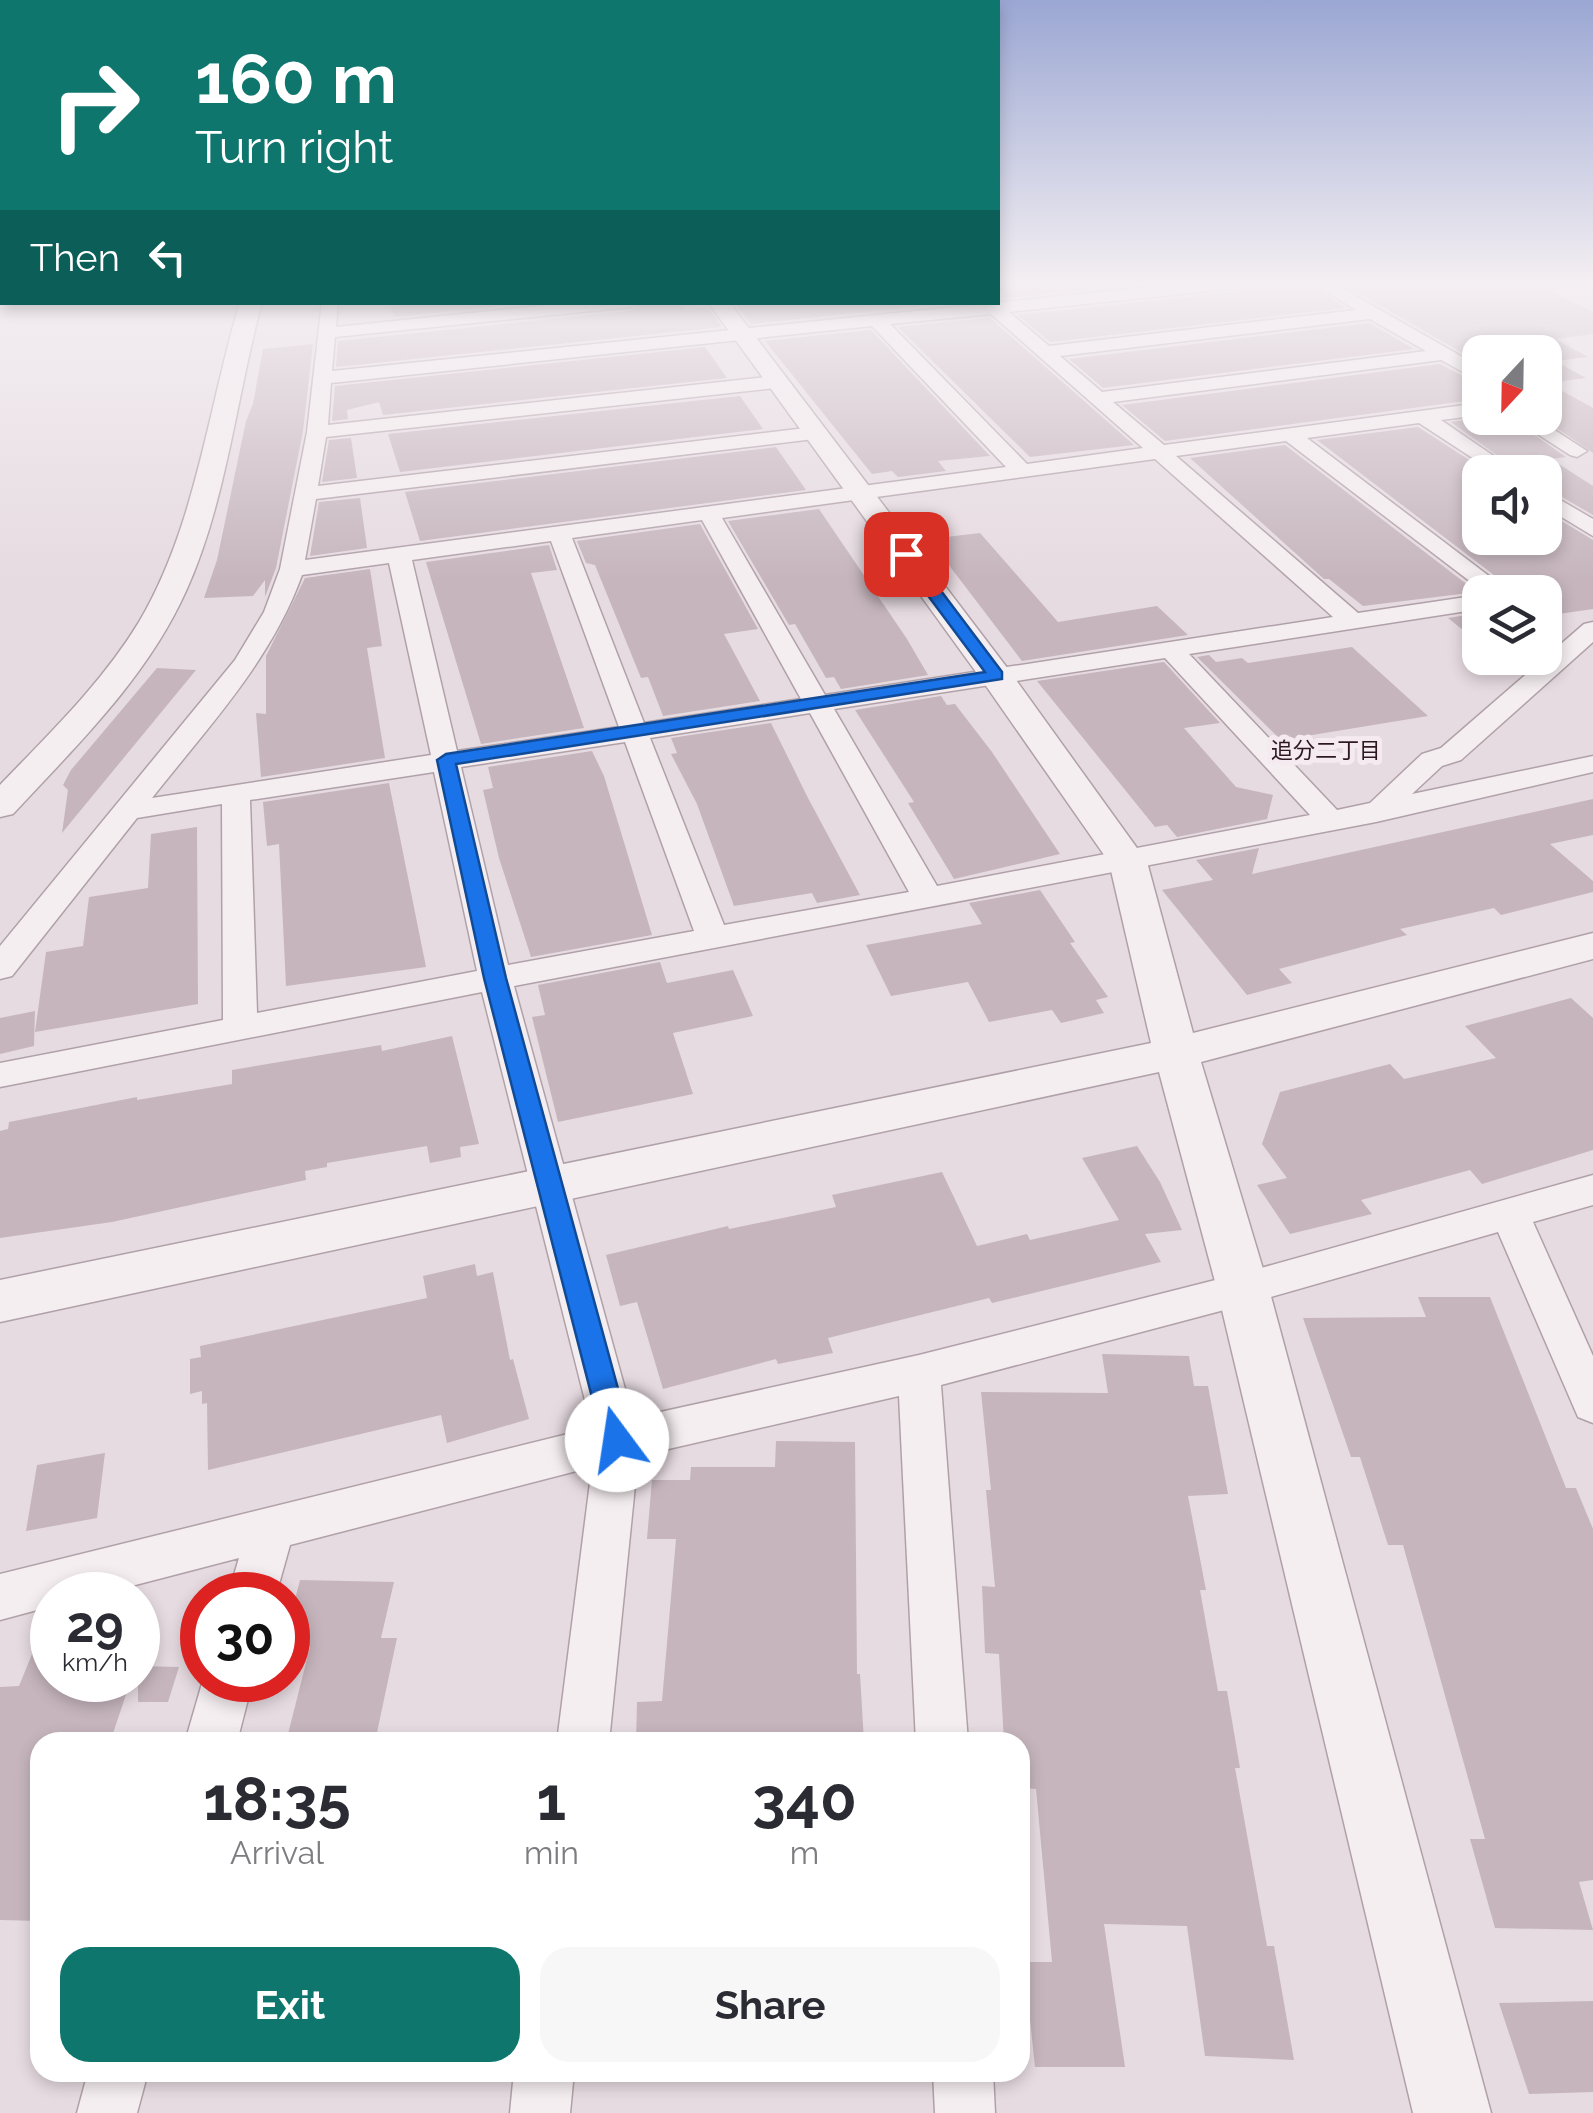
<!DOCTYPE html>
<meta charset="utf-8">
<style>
:root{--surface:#fff;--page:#f7f7f7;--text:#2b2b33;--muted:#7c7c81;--accent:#0f766e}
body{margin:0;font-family:Raleway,"Noto Sans JP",sans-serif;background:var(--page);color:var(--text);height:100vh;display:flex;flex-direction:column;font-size:38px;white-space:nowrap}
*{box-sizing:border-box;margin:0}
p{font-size:32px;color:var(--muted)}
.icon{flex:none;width:55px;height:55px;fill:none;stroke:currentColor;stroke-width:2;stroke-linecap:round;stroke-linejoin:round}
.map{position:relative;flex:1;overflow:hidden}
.side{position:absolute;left:30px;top:1732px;width:1000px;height:350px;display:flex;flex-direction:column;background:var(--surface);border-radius:30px;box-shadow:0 5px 15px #0003}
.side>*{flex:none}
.guide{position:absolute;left:0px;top:0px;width:1000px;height:305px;box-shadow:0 5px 15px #0003;background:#0f766e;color:#fff;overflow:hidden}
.needle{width:65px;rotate:202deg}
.fabs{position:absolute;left:1462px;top:335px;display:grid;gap:20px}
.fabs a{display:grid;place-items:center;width:100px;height:100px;border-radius:20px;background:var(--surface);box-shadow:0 5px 15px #0003;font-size:50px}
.speed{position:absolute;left:30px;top:1572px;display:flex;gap:20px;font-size:50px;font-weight:700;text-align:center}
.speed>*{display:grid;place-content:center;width:130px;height:130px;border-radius:50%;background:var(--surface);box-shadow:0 5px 15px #0003;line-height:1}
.speed small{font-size:25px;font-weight:400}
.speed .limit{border:15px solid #d22;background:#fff;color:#111}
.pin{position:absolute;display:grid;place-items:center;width:85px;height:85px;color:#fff;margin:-42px;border-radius:20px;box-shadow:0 5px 15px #0006}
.me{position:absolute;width:110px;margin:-55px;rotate:346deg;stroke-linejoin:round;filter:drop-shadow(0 0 8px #0008)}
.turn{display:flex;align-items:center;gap:35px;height:210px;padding:0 30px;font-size:45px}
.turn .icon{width:130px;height:130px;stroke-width:2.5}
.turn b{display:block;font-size:70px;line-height:85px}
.then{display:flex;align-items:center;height:95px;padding:0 30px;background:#0003;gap:20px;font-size:38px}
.eta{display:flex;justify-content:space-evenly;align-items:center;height:170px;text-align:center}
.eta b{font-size:60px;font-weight:700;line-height:70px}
.cta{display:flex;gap:20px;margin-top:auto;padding:20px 30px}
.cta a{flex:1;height:115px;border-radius:30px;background:var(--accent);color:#fff;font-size:40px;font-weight:700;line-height:115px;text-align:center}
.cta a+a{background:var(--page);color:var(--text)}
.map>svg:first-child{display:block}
.building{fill:#c6b5bd}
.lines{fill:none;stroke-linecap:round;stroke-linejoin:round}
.minor-casing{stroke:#b0a1a8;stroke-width:3}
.tertiary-casing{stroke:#b0a1a8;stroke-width:3}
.minor{fill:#f5eef1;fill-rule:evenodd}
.tertiary{fill:#f5eef1;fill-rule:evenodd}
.route{fill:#1a73e8;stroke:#114b97;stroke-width:2.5}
.labels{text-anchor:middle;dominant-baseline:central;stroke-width:10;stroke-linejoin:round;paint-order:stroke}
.far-neighbourhood-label{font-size:22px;fill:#2d1721;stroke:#f4eaef}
</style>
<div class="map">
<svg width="1593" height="2113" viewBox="0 0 1593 2113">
<rect width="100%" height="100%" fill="#e6dbe1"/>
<path class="building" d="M 998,283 L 1150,283 L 1007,298 L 998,290 Z
M 1249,283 L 1309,283 L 1345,308 L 1050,342 L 1018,315 L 1237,292 Z
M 1341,283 L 1533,283 L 1593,312 L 1593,334 L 1555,339 L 1588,357 L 1555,361 L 1586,378 L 1548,383 L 1593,408 L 1593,453 L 1542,418 L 1545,352 L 1480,352 L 1480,363 Z
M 434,302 L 536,302 L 395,317 L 390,306 Z
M 643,302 L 684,302 L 684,310 L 708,308 L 722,327 L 336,367 L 338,341 L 631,311 Z
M 734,302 L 962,302 L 751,324 Z
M 990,318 L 1134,445 L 1030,457 L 898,327 Z
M 1369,323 L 1414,349 L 1103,388 L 1069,359 Z
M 871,330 L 990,456 L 938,461 L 946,471 L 898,477 L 892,471 L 872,474 L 765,341 Z
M 313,344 L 303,431 L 276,568 L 265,597 L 265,580 L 253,596 L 204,598 L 217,560 L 246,421 L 253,404 L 263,349 Z
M 705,347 L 727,378 L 383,415 L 379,402 L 347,410 L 348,419 L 332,421 L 335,386 Z
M 1440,364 L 1480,385 L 1480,399 L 1165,441 L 1122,405 Z
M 740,396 L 763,429 L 400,472 L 388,434 Z
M 1483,418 L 1510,418 L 1566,457 L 1551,459 L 1593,486 L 1593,515 L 1545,487 L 1545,472 L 1520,472 L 1451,422 Z
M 1418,427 L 1488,472 L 1480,472 L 1480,538 L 1545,538 L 1545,511 L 1593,540 L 1593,609 L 1545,616 L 1545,580 L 1507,585 L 1317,440 Z
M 351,438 L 357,478 L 322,482 L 329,440 Z
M 1285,445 L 1477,592 L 1363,606 L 1329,579 L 1324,579 L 1190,458 Z
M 776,447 L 806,490 L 420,541 L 405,492 Z
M 360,498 L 367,548 L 310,556 L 319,502 Z
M 819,509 L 907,639 L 928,675 L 841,689 L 834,677 L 826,678 L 795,624 L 789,625 L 728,521 Z
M 700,524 L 758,629 L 724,634 L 760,701 L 663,716 L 648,677 L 641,678 L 595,565 L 586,563 L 577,541 Z
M 980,533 L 1058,622 L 1157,606 L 1188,635 L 1022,661 L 929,539 Z
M 549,545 L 557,570 L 531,573 L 584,728 L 481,744 L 426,562 Z
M 370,569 L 382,646 L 367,648 L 385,758 L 261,777 L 256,713 L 266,714 L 266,656 L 305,578 Z
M 1480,613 L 1480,644 L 1448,618 Z
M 1352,647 L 1428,716 L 1288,739 L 1286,745 L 1197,657 L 1209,655 L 1216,662 L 1242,658 L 1248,663 Z
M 1164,662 L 1220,723 L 1184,728 L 1236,787 L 1273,795 L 1267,819 L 1177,837 L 1167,825 L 1155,827 L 1037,681 Z
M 157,668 L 196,670 L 62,833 L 68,790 L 63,785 L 71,770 Z
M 941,696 L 947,705 L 955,704 L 992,752 L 1060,854 L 954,879 L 908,803 L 914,802 L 855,710 Z
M 771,723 L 808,798 L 860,895 L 817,903 L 812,893 L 734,906 L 697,804 L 671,754 L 677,753 L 671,738 Z
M 592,751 L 604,776 L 652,935 L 531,957 L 499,858 L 483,790 L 493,788 L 488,767 Z
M 389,783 L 426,967 L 286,986 L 279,844 L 267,846 L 263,802 Z
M 1593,799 L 1593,835 L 1550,844 L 1593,881 L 1593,892 L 1501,915 L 1494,908 L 1400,929 L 1407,935 L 1279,969 L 1292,983 L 1247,995 L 1162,890 L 1213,880 L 1196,860 L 1259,848 L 1252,874 Z
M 197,827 L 198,1004 L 35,1032 L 46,952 L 83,946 L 89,897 L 148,888 L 151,834 Z
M 1040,890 L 1075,942 L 1070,943 L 1108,997 L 1096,1000 L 1104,1013 L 1061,1023 L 1052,1010 L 989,1022 L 968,982 L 891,996 L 866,945 L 982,924 L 969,903 Z
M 660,962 L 667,983 L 733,970 L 753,1016 L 673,1033 L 693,1094 L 558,1122 L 532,1017 L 545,1015 L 538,985 Z
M 1571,998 L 1593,1018 L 1593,1150 L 1482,1184 L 1470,1170 L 1361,1200 L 1372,1214 L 1290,1234 L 1257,1185 L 1287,1178 L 1262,1144 L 1280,1092 L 1390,1064 L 1404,1079 L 1496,1058 L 1465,1026 Z
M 35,1011 L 34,1046 L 0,1054 L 0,1018 Z
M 452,1036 L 479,1144 L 460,1147 L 461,1157 L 430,1163 L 427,1146 L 327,1163 L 327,1167 L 305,1171 L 306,1180 L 112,1222 L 0,1238 L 0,1131 L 8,1129 L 9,1122 L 137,1097 L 137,1100 L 232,1084 L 232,1070 L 381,1045 L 382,1051 Z
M 1137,1146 L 1160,1182 L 1182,1230 L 1145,1234 L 1161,1262 L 992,1303 L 989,1298 L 828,1338 L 833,1353 L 778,1364 L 776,1359 L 663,1389 L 637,1302 L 620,1306 L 606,1255 L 728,1226 L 729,1229 L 836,1207 L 832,1195 L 942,1172 L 977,1246 L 1027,1234 L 1030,1240 L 1119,1220 L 1082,1158 Z
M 475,1264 L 477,1276 L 493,1272 L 510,1360 L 513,1359 L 529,1419 L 447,1443 L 441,1415 L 208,1470 L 207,1403 L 202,1404 L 202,1391 L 190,1394 L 190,1359 L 201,1357 L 200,1346 L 427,1298 L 423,1276 Z
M 1418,1297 L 1490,1297 L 1566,1488 L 1576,1488 L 1593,1529 L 1593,1880 L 1579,1882 L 1593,1930 L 1495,1928 L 1470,1839 L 1485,1839 L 1403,1545 L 1388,1545 L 1360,1457 L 1351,1457 L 1303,1318 L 1426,1317 Z
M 1102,1354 L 1189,1356 L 1194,1386 L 1208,1386 L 1228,1494 L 1188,1496 L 1206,1590 L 1200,1590 L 1218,1691 L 1227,1691 L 1240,1768 L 1235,1768 L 1267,1946 L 1274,1946 L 1294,2060 L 1205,2056 L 1187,1926 L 1104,1924 L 1125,2067 L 1035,2067 L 1024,1962 L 1052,1962 L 1036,1789 L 1020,1788 L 1020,1742 L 1004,1742 L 999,1654 L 985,1653 L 982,1586 L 995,1587 L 986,1490 L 991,1490 L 981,1392 L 1108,1393 Z
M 776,1441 L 855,1442 L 857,1674 L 860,1674 L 864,1742 L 636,1742 L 637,1702 L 662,1701 L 676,1539 L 647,1539 L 652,1480 L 690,1480 L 691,1467 L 775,1467 Z
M 105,1453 L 97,1518 L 26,1531 L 37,1465 Z
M 300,1580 L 394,1582 L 381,1638 L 397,1638 L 375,1742 L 286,1742 L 310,1647 L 288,1647 L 288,1627 Z
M 50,1610 L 52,1680 L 131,1680 L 110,1742 L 40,1742 L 40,1921 L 0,1920 L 0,1687 L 19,1686 Z
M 138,1666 L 179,1667 L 168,1702 L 138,1702 Z
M 1593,2001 L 1593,2092 L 1529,2094 L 1499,2003 Z"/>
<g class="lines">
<g class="minor-casing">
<path id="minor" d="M 1188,283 L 1245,283 L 1237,288 L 1009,312 L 1049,346 L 1356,310 L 1313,283 L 1333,283 L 1480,367 L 1480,381 L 1441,360 L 1113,402 L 1164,445 L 1480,403 L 1480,415 L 1441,420 L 1517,472 L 1494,472 L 1419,423 L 1307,438 L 1510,592 L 1484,592 L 1286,441 L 1176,456 L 1358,613 L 1480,595 L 1480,609 L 1189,654 L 1337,810 L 1370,803 L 1422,754 L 1441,748 L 1584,624 L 1593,622 L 1593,642 L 1461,760 L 1442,766 L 1412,794 L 1593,756 L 1593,772 L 1376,822 L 514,986 L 633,1418 L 919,1355 L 1243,1273 L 1593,1175 L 1593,1205 L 1533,1222 L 1593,1356 L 1593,1423 L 1578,1417 L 1498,1232 L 1243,1305 L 941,1385 L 968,1742 L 916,1742 L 899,1396 L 638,1456 L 609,1742 L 557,1742 L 592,1467 L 290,1545 L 276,1595 L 228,1595 L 239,1558 L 97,1595 L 52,1595 L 52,1606 L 0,1620 L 0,1574 L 592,1428 L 482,992 L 0,1087 L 0,1063 L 223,1020 L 222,804 L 137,818 L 12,976 L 0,979 L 0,946 L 235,660 L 264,612 L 280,569 L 307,432 L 322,302 L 338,302 L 336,327 L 577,302 L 639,302 L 631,307 L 335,337 L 332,371 ZM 991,314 L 1143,448 L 1027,464 L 890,324 ZM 1370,319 L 1426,351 L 1102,392 L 1060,356 ZM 872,326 L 1006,467 L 305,560 L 316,499 L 814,439 L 824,433 L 814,427 L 318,486 L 326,437 L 775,388 L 784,382 L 775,376 L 328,425 L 331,383 ZM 1155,459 L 1333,617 L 825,695 L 722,518 ZM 702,520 L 801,699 L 644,723 L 572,538 ZM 551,541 L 619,727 L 457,751 L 412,560 ZM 389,563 L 431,755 L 152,798 C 208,727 271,661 302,575 ZM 1165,658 L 1310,815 L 937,886 L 834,709 ZM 810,713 L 909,892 L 724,925 L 650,738 ZM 625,742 L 694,931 L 508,965 L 461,767 ZM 434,772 L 477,971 L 257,1013 L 250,800 Z
M 1513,418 L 1536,418 L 1587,451 L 1577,457 L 1570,455 Z
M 1545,491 L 1593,519 L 1593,536 L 1545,507 Z
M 203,1680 L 253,1680 L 237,1742 L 185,1742 Z
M 88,2072 L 148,2072 L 137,2113 L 77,2113 Z
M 514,2072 L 574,2072 L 570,2113 L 510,2113 Z
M 933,2072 L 993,2072 L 995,2113 L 935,2113 Z"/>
</g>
<g class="tertiary-casing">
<path id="tertiary" d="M 240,302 L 262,302 C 236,398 227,500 186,591 C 147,678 77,745 13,814 L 0,817 L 0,785 C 49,734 102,683 139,622 C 196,526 208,408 240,302 Z
M 708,302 L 729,302 L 1008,669 L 1147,862 L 1193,1033 L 1593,933 L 1593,959 L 1201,1062 L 1269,1289 L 1491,2113 L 1413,2113 L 1217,1289 L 1159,1072 L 0,1322 L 0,1280 L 1151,1043 L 1109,862 L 984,683 Z"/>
</g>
<use href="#minor" class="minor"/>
<use href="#tertiary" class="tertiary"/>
</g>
<linearGradient id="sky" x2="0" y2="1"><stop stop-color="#9ba7d3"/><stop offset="0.49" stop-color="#f4eff2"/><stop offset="1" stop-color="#f4eff2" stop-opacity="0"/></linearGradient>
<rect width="1593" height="579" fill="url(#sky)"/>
<path class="route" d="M 900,551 L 911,551 L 1002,672 L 1002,679 L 456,764 L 506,978 L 632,1440 L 627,1449 L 617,1453 L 607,1449 L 603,1440 L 484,978 L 437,760 L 446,754 L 985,672 L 900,558 Z"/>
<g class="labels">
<g class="far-neighbourhood-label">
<text x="1326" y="750">追分二丁目</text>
</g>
</g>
</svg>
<div class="fabs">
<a><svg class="needle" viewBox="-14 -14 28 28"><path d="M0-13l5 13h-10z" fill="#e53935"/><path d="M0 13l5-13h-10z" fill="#7c7c81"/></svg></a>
<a><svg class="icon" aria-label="sound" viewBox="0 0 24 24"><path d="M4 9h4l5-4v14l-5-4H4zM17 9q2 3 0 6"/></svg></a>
<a><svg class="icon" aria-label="layers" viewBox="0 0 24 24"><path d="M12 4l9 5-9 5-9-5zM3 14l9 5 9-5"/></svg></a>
</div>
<div class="speed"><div>29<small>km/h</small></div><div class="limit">30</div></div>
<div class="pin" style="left:906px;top:554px;background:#d93025"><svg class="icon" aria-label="arrive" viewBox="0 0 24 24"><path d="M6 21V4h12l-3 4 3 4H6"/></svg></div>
<svg class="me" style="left:617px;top:1440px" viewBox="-20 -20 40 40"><circle r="19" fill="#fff"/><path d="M0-13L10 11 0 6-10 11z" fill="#1a73e8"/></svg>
<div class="guide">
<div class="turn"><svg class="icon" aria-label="right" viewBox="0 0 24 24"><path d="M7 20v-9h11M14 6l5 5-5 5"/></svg><div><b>160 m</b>Turn right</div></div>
<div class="then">Then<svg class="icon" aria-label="left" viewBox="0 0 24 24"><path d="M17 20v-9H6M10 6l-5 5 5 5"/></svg></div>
</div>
<section class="side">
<div class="eta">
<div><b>18:35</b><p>Arrival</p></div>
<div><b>1</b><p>min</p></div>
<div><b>340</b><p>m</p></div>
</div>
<div class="cta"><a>Exit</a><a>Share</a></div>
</section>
</div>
